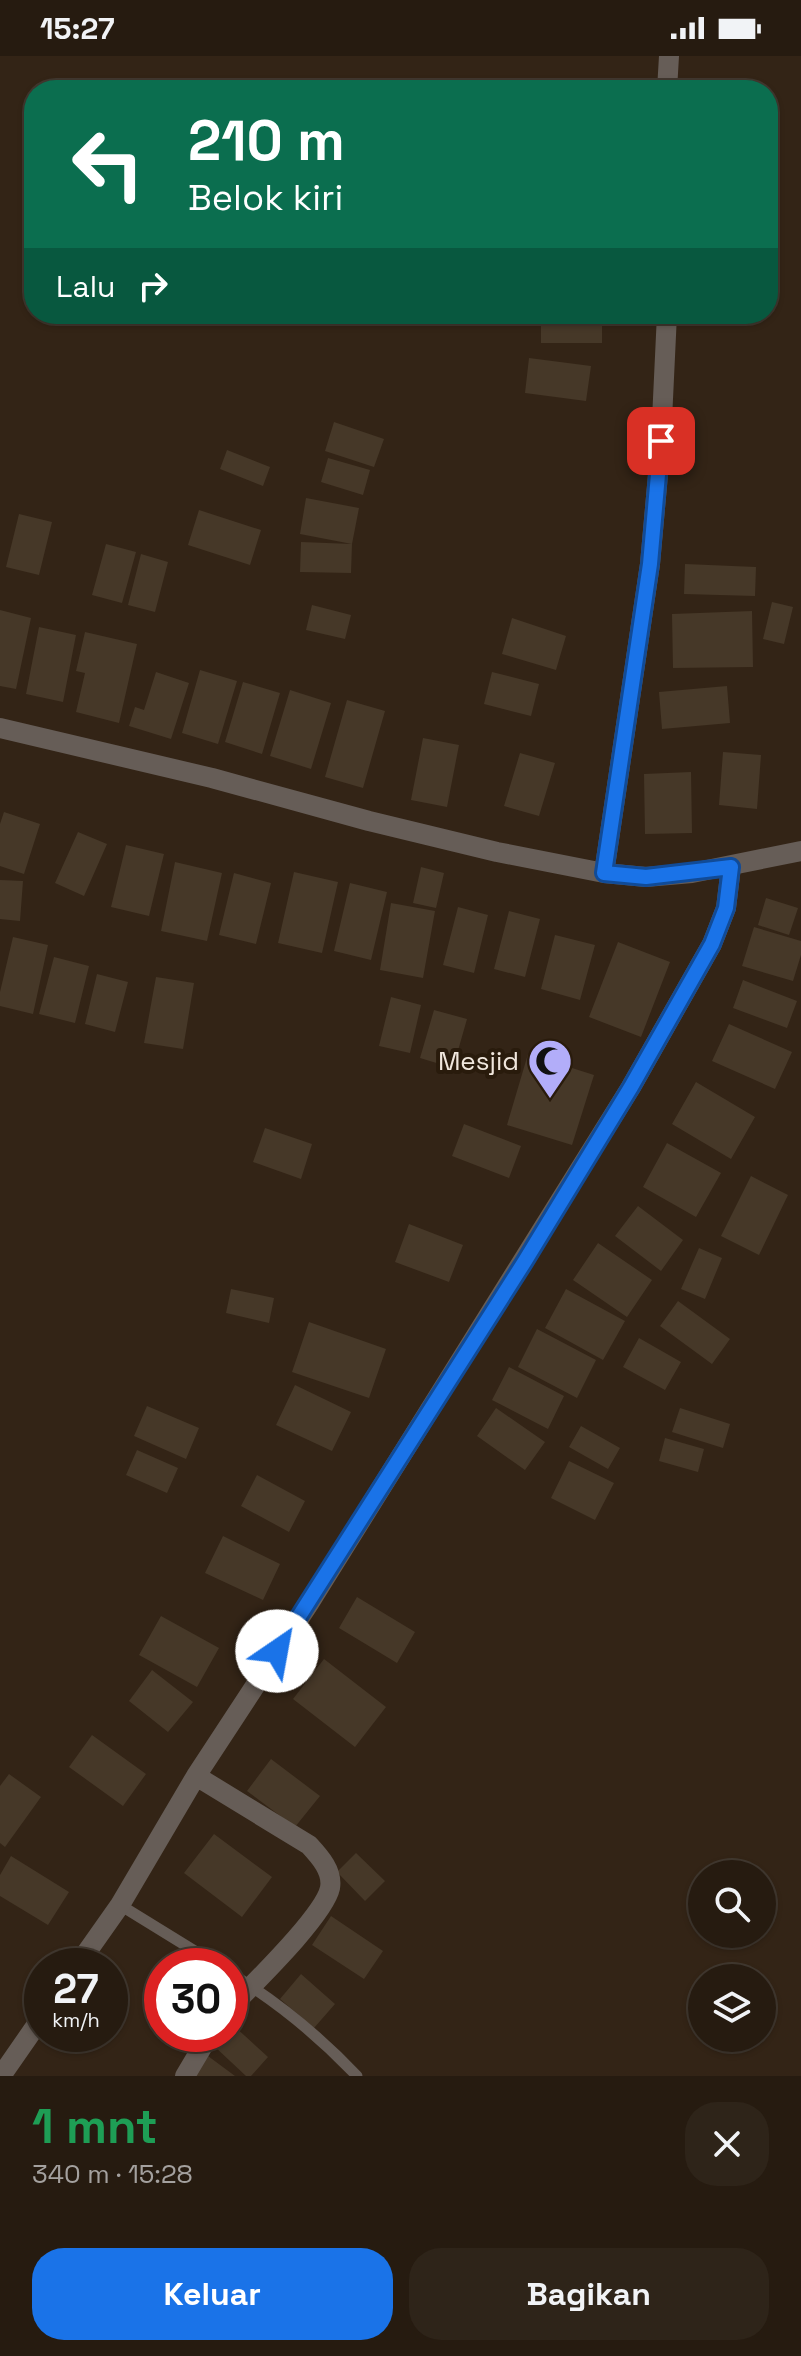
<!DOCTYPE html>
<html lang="id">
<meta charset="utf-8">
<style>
:root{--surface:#261b10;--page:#2e2419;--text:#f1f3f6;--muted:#a4a19f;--line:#423930;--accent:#1a73e8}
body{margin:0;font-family:"Space Grotesk",sans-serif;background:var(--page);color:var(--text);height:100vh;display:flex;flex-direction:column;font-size:30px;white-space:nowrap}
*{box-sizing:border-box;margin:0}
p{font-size:26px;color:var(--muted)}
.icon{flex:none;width:44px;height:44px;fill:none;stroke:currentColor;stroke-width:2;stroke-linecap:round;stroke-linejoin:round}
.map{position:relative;height:2020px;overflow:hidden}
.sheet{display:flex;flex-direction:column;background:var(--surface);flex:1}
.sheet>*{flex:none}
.hud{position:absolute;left:24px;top:24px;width:754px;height:244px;border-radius:32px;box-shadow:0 2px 6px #0004,0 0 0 2px var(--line);background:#0b6e4f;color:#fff;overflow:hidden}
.tools{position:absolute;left:688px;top:1804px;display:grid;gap:16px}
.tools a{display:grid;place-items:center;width:88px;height:88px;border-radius:50%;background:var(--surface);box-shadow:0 2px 6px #0004,0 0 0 2px var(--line);font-size:40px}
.speed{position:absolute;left:24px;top:1892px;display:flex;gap:16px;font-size:40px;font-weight:700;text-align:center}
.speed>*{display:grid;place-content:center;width:104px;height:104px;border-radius:50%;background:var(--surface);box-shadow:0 2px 6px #0004,0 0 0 2px var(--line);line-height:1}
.speed small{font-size:20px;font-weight:400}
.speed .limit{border:12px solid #d22;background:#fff;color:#111}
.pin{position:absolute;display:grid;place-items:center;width:68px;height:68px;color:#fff;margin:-34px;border-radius:16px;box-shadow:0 4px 12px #0006}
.me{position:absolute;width:88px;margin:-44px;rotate:33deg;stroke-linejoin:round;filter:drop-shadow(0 0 6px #0008)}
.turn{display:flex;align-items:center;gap:28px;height:168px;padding:0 32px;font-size:36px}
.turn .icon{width:104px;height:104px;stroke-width:2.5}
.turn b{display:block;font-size:56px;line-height:68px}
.then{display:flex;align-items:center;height:76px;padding:0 32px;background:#0003;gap:16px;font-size:30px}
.round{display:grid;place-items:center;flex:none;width:84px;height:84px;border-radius:32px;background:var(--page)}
.summary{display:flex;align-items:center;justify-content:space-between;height:136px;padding:0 32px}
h1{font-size:48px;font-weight:700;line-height:60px;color:#1e9e55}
.action{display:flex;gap:16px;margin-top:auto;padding:16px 32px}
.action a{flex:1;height:92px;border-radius:32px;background:var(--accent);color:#fff;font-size:32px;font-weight:700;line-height:92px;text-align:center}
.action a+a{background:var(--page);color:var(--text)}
.status{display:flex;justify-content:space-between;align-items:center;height:56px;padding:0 40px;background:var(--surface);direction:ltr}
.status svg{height:22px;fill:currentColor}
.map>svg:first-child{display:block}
.building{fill:#463828}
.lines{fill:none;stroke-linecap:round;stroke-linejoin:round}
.service{stroke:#665d57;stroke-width:11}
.minor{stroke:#665d57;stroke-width:20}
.route-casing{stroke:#114b97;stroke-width:20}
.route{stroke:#1a73e8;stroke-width:14}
.labels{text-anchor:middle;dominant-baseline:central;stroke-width:8;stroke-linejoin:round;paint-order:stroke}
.poi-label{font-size:26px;fill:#f0e7dd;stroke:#291b0c;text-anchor:end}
</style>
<div class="status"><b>15:27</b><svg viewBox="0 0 49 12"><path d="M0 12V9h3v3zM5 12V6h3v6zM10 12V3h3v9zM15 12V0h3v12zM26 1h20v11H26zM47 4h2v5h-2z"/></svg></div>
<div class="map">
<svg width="801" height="2020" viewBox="0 0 801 2020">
<rect width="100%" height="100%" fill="#332416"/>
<path class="building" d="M 541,258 L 602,258 L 602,287 L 541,287 Z
M 529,302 L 591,310 L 586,345 L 525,337 Z
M 334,366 L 384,383 L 374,411 L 325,395 Z
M 227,394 L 270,411 L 263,430 L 220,413 Z
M 328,402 L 370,414 L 363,439 L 321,426 Z
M 306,442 L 359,452 L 352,488 L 300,478 Z
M 199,454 L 261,474 L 250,509 L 188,489 Z
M 19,458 L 52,466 L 39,519 L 6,511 Z
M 301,486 L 352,488 L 351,517 L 300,516 Z
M 106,488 L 136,496 L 122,547 L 92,539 Z
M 141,498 L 168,506 L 155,556 L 128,549 Z
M 685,508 L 756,511 L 755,540 L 684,538 Z
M 772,546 L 793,551 L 784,588 L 763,583 Z
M 312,549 L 351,559 L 345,583 L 306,574 Z
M 0,554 L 31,562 L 16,633 L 0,630 Z
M 752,555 L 753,611 L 673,612 L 672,558 Z
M 512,562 L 566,580 L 556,614 L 502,598 Z
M 39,571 L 76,579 L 63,646 L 26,638 Z
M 85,576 L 137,588 L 119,667 L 76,656 L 85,617 L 76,615 Z
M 200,614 L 237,625 L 218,688 L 182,677 Z
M 156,616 L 189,627 L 171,683 L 129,670 L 135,651 L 144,654 Z
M 492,616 L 539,628 L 531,660 L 484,648 Z
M 243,626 L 280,637 L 262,698 L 225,686 Z
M 727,630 L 730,667 L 662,673 L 659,636 Z
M 290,634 L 331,647 L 311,713 L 270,700 Z
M 347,644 L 385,655 L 363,732 L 325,721 Z
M 423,682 L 459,689 L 447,751 L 411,744 Z
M 723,696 L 761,699 L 757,753 L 719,749 Z
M 520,697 L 555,707 L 539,760 L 504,750 Z
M 691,716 L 692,777 L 645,778 L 644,718 Z
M 4,756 L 40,768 L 24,818 L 0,810 L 0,768 Z
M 78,776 L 107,788 L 84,840 L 55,827 Z
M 126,789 L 164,798 L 149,860 L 111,851 Z
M 175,806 L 222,817 L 207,885 L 161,875 Z
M 421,811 L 444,817 L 436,852 L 413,847 Z
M 294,816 L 338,826 L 322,897 L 278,887 Z
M 234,817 L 271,827 L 256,888 L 219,879 Z
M 0,824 L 23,825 L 20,865 L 0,863 Z
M 350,827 L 387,836 L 371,904 L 334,895 Z
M 766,842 L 798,852 L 789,879 L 758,869 Z
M 391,847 L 435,855 L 423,922 L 380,914 Z
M 458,851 L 488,859 L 474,917 L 443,909 Z
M 509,855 L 540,863 L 525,921 L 494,913 Z
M 754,871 L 801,885 L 801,899 L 793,925 L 742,910 Z
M 555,879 L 595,889 L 580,944 L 541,933 Z
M 13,881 L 48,889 L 33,958 L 0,950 L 0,936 Z
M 618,886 L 670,906 L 641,981 L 589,961 Z
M 54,901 L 89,910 L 75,967 L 39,958 Z
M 97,918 L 128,926 L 115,976 L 85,968 Z
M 156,921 L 194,927 L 183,993 L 144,987 Z
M 743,924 L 797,945 L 787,972 L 733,952 Z
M 391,941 L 421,949 L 410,997 L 379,990 Z
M 434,954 L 467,963 L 453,1012 L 420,1002 Z
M 729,968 L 792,996 L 775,1033 L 712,1005 Z
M 528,998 L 594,1019 L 572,1089 L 507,1069 Z
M 696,1026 L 755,1061 L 731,1103 L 672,1068 Z
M 464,1068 L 521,1090 L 509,1122 L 452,1100 Z
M 265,1072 L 312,1088 L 301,1123 L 253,1106 Z
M 667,1087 L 721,1117 L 696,1161 L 643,1131 Z
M 751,1120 L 788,1139 L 759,1199 L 721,1180 Z
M 638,1150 L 683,1184 L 661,1215 L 615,1180 Z
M 409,1168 L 463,1189 L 449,1226 L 395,1206 Z
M 598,1187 L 652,1224 L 627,1261 L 573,1224 Z
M 699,1192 L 722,1202 L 705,1243 L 681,1233 Z
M 231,1233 L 274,1242 L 269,1267 L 226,1257 Z
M 566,1233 L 625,1265 L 603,1304 L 545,1272 Z
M 678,1245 L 730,1283 L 712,1308 L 660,1270 Z
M 309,1266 L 386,1293 L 369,1342 L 292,1316 Z
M 537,1273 L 596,1304 L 577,1342 L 518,1311 Z
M 639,1282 L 681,1306 L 665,1334 L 623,1311 Z
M 509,1311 L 564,1340 L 548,1373 L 492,1344 Z
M 295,1329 L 351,1356 L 332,1395 L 276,1369 Z
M 147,1350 L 199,1372 L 186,1403 L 134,1380 Z
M 496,1352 L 545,1386 L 525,1414 L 477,1380 Z
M 680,1352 L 730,1368 L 723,1392 L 672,1376 Z
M 581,1370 L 620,1392 L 608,1413 L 569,1391 Z
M 665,1382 L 704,1393 L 698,1416 L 659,1405 Z
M 137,1394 L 178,1412 L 167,1437 L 126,1419 Z
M 569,1405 L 614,1427 L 595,1464 L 551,1442 Z
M 257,1419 L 305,1445 L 289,1476 L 241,1450 Z
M 223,1480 L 280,1508 L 263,1544 L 205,1517 Z
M 357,1541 L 415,1576 L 397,1607 L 339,1572 Z
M 161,1560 L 219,1592 L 197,1631 L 139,1599 Z
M 324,1603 L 386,1651 L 355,1691 L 293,1643 Z
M 152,1614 L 193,1646 L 168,1676 L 129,1645 Z
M 92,1679 L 146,1718 L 123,1750 L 69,1711 Z
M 271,1703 L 320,1740 L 295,1771 L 247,1735 Z
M 9,1718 L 41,1741 L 5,1791 L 0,1787 L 0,1730 Z
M 214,1778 L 272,1821 L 242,1861 L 184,1817 Z
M 356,1797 L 385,1825 L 365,1845 L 337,1816 Z
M 11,1800 L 69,1836 L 48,1869 L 0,1840 L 0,1819 Z
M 331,1860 L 383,1895 L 364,1923 L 312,1889 Z
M 301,1918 L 335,1948 L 314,1972 L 280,1943 Z
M 233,1969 L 268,2001 L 251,2020 L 246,2020 L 214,1990 L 225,1978 L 230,1978 Z
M 208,2000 L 235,2020 L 194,2020 Z"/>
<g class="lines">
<path class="service" d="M 120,1849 L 219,1910
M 230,1917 C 276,1945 320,1981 357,2020"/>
<path class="minor" d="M 667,34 L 669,0
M 0,672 L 212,722 L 369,765 L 497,796 L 604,817 L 646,821 L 692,817 L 801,795
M 604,817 L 650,508 L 661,385 L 667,258
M 196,1720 L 309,1789 C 320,1801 333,1815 330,1832 C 324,1860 251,1930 230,1952
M 77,1910 L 120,1849 L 196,1720 L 310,1546 L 631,1031 L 712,888 L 726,852 L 731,811
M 1,2020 L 42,1961
M 185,2020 L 210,1978"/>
</g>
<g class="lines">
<g class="route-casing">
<path id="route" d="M 277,1595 L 525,1205 L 631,1031 L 712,888 L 726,852 L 731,811 L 646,821 L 604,817 L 650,508 L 661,385"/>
</g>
<use href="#route" class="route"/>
</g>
<defs>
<g id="mosque-pin" transform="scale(2.3)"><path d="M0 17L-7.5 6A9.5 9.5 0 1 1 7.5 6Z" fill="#b2adf9" stroke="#291b0c"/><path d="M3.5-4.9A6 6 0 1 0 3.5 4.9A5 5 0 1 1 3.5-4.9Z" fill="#111"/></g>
</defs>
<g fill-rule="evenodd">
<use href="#mosque-pin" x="550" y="1005"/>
</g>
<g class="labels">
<g class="poi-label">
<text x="519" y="1005">Mesjid</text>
</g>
</g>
</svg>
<div class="tools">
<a><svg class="icon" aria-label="search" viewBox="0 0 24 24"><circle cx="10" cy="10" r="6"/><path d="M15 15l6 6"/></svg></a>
<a><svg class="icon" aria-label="layers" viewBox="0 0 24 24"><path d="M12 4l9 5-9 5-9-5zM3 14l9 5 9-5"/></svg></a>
</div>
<div class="speed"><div>27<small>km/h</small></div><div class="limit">30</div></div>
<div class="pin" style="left:661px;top:385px;background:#d93025"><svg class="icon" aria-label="arrive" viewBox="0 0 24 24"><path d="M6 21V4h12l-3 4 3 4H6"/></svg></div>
<svg class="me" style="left:277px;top:1595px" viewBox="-20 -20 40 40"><circle r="19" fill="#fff"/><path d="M0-13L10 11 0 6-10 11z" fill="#1a73e8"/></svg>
<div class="hud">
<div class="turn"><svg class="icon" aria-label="left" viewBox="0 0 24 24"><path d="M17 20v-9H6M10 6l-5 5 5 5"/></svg><div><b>210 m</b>Belok kiri</div></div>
<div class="then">Lalu<svg class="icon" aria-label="right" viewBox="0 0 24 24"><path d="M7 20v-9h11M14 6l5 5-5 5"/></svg></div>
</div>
</div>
<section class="sheet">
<div class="summary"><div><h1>1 mnt</h1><p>340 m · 15:28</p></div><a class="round"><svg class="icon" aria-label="close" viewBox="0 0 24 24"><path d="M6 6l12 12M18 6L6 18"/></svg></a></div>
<div class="action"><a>Keluar</a><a>Bagikan</a></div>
</section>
